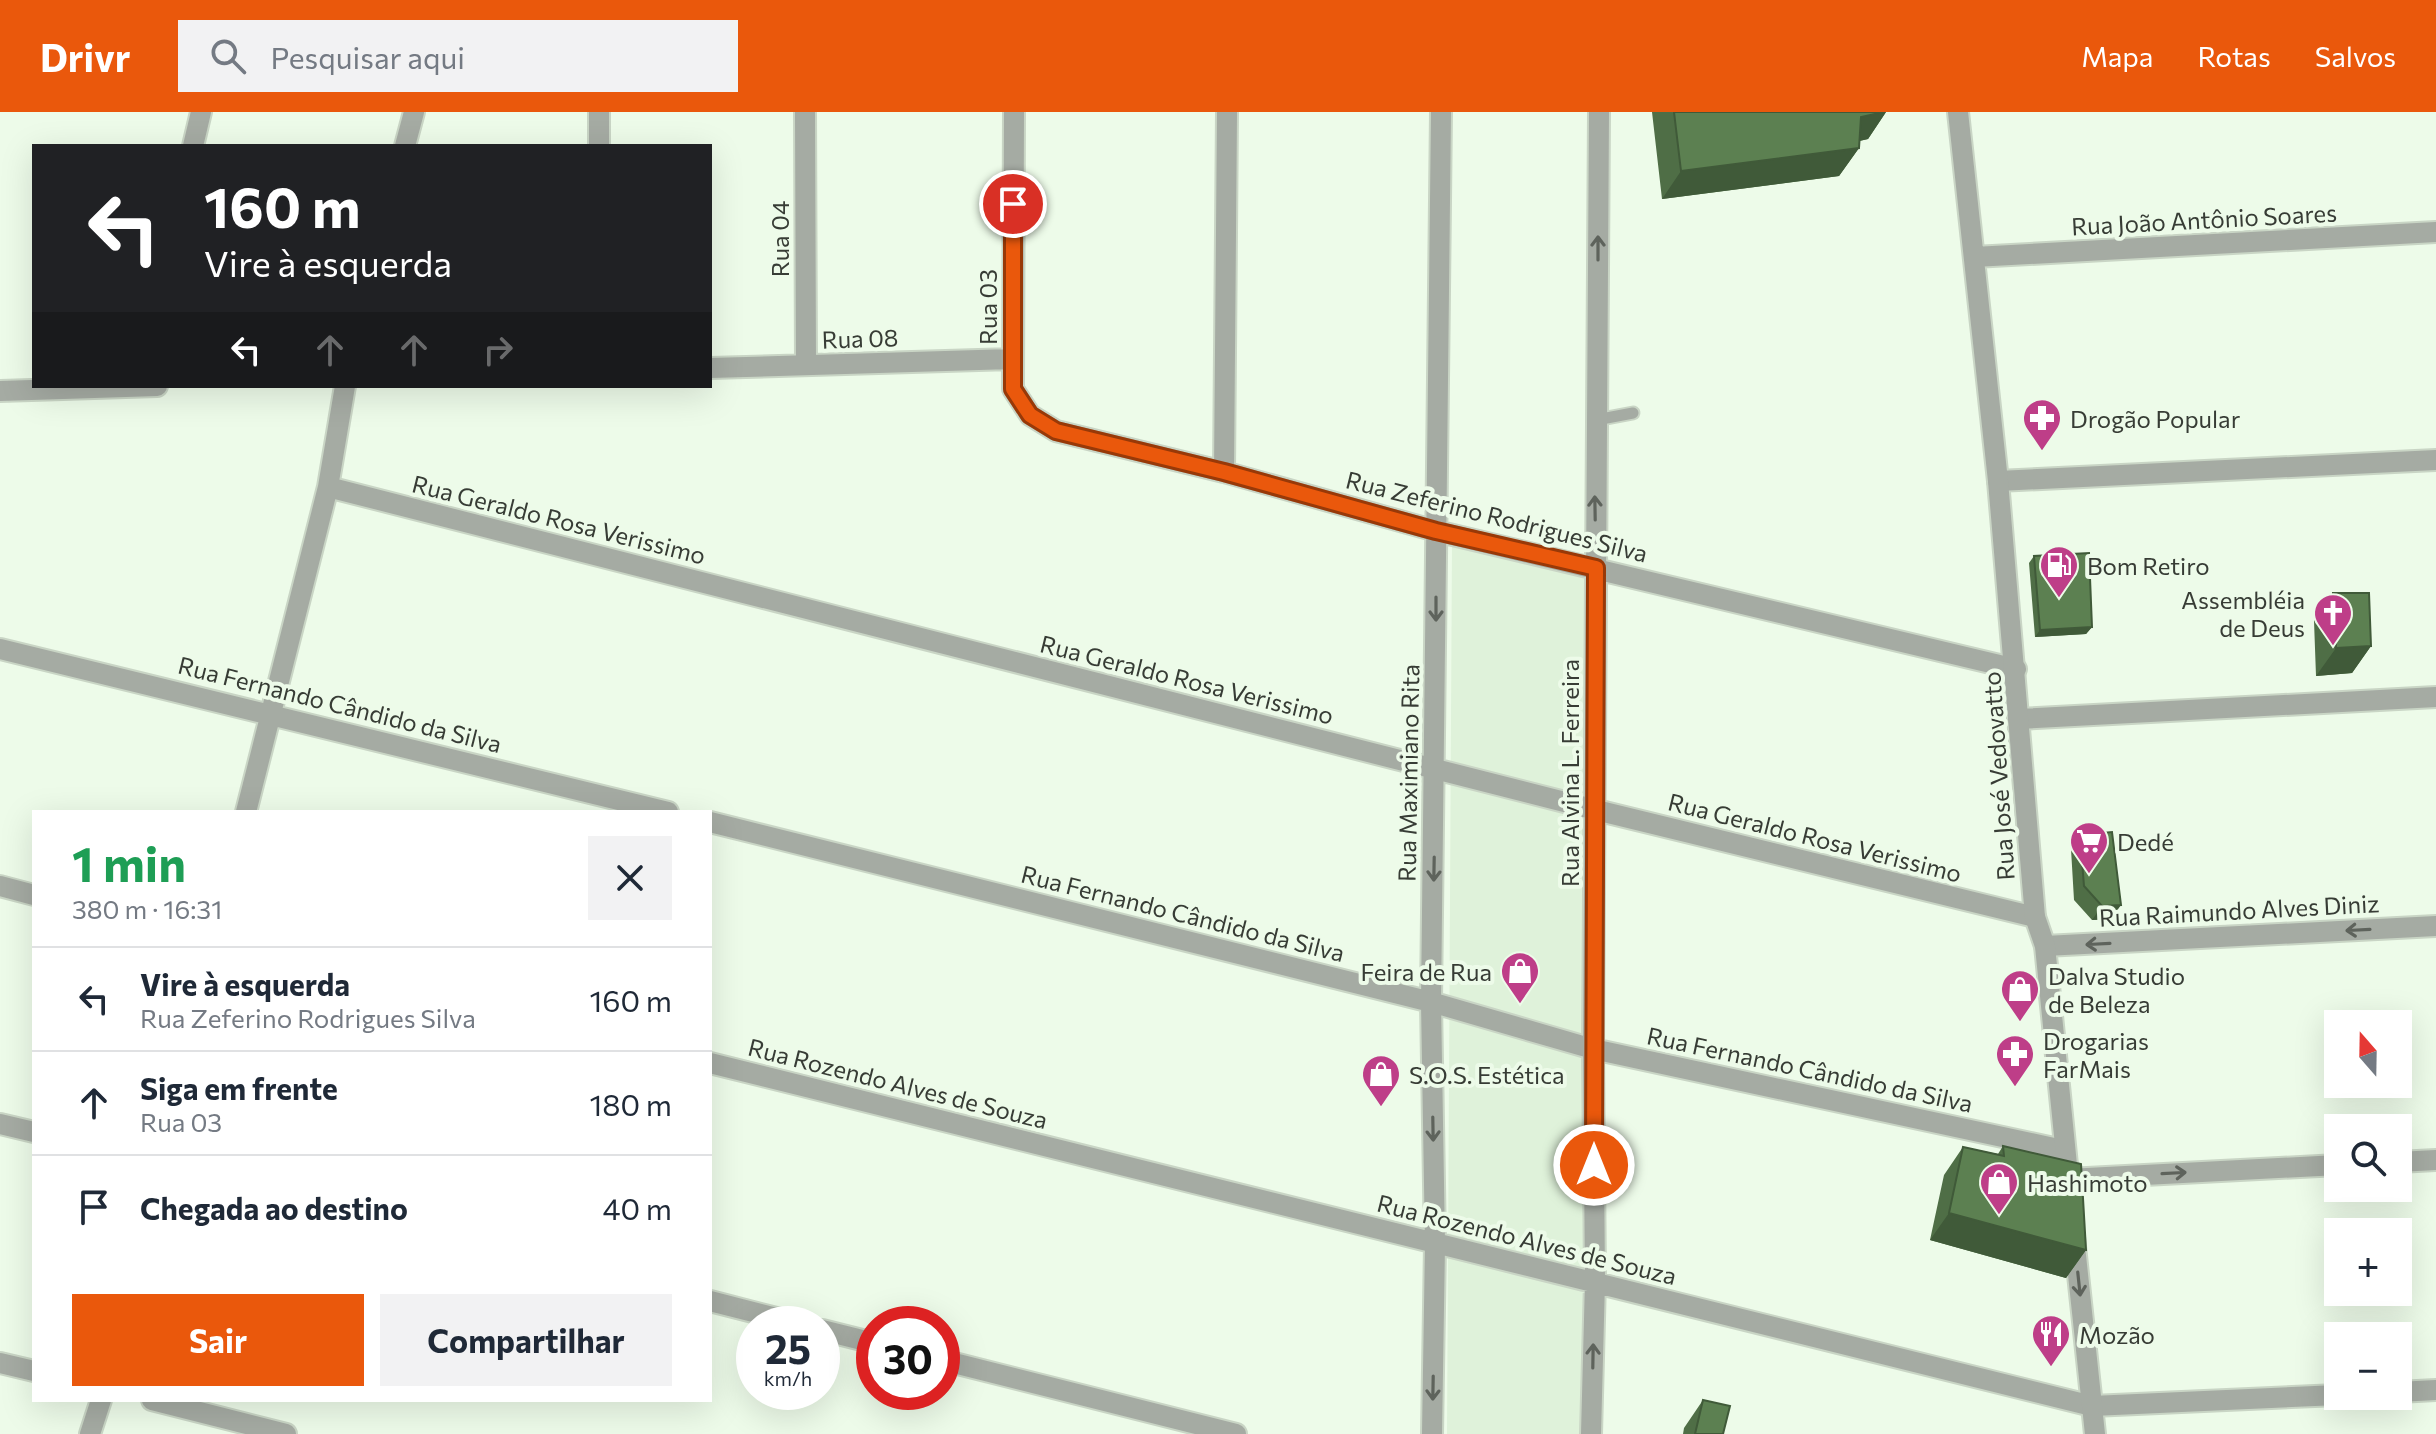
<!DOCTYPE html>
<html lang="pt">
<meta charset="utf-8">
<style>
:root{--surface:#fff;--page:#f2f2f3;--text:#1f2937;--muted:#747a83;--line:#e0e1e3;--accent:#ea580c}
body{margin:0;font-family:Commissioner,sans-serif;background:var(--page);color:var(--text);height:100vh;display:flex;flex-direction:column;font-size:30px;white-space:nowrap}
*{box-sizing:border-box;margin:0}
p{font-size:26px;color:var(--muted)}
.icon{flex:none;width:44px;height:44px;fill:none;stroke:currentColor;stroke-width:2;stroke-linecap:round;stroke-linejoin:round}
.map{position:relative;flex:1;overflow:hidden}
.details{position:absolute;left:32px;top:698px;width:680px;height:592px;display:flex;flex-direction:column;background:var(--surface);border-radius:0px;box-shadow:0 8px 32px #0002}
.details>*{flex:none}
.hud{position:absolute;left:32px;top:32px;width:680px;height:244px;border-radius:0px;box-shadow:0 8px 32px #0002;background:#202124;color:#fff;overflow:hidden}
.needle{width:52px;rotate:340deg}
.controls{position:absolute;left:2324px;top:898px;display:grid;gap:16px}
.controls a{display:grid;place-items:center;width:88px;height:88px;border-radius:0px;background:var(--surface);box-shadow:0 8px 32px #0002;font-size:40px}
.speed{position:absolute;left:736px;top:1194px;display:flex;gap:16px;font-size:40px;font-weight:700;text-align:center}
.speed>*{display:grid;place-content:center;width:104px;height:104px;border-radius:50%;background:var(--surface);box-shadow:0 8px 32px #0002;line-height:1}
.speed small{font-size:20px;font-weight:400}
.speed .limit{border:12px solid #d22;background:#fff;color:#111}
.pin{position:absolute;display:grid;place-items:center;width:68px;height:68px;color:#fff;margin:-34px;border:4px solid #fff;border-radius:50%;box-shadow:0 2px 8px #0007}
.me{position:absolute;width:88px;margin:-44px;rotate:0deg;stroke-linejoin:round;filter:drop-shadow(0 0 6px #0008)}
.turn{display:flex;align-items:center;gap:28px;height:168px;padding:0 40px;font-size:36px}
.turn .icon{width:104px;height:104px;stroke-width:2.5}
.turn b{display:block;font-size:56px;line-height:68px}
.lanes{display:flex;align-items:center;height:76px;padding:0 40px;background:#0003;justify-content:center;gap:40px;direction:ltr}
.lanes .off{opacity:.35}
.round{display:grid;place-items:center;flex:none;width:84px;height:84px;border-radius:0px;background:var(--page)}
.head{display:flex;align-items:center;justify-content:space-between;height:136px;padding:0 40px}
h1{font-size:48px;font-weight:700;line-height:60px;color:#1e9e55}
.cta{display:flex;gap:16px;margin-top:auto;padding:16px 40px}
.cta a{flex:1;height:92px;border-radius:0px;background:var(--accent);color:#fff;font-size:32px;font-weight:700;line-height:92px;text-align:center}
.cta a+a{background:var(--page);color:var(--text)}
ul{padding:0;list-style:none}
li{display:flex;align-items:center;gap:24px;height:104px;padding:0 40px;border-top:2px solid var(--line)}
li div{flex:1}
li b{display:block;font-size:30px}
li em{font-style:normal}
header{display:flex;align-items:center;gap:48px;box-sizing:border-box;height:112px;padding:0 40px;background:var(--accent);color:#fff}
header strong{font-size:38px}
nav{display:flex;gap:44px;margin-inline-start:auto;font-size:28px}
.search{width:560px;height:72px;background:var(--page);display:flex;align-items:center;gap:20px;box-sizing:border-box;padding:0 28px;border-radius:0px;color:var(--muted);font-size:30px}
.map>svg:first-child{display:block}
.built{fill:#dff2da}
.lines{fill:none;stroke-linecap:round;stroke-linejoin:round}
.service-casing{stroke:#c9d5c5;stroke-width:15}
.minor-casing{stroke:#c9d5c5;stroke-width:24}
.tertiary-casing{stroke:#c9d5c5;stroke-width:24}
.service{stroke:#a5aba3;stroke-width:11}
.minor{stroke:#a5aba3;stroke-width:20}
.tertiary{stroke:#a5aba3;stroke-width:20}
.wall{fill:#4f6e46}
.shaded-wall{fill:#405a39}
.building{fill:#5c8051;stroke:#405a39;stroke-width:2}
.oneway{stroke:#5e635c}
.route-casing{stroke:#983908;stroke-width:20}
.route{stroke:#ea580c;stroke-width:14}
.labels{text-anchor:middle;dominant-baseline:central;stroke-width:8;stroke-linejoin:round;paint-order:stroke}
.street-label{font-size:24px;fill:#373c35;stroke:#edfbe9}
.poi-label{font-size:24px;fill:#373c35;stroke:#edfbe9;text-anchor:start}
</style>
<header>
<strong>Drivr</strong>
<div class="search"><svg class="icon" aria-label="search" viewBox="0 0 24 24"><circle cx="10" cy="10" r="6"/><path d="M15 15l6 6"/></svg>Pesquisar aqui</div>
<nav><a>Mapa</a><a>Rotas</a><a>Salvos</a></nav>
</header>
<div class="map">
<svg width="2436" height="1322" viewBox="0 0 2436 1322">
<rect width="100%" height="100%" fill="#edfbe9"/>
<path class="built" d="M 1452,432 L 1595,465 L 1585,1322 L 1447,1322 Z"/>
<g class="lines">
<g class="service-casing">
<path id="service" d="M 1596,308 L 1633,301"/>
</g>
<g class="minor-casing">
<path id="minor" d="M 805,0 L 806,253
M 1014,0 L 1013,277 L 1030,303 L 1056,319 L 1224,360 L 1436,419 L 2016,557
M 193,34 L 201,0
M 405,34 L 414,0
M 599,34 L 599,0
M 710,256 L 1012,247
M 0,279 L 157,274
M 1224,360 L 1227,0
M 1998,369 L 2436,348
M 328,375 L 1596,698 L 2035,805
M 0,537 L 668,700
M 2018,607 L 2436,585
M 246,700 L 328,375 L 345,274
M 710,710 L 1431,890 L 1593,937 L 2063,1038
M 0,774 L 34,783
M 2045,834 L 2436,814
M 710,951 L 2092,1294 L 2338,1283
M 0,1012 L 34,1020
M 2398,1050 L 2436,1048
M 2068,1067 L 2338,1053
M 710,1189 L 800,1212
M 822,1218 L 874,1231
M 942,1248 L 1236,1322
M 0,1251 L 34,1259
M 2398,1280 L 2436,1278
M 152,1288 L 286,1322
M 90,1322 L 101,1288
M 1432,1322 L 1435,1132 L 1431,890 L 1441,0
M 1591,1322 L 1595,1169 L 1593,937 L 1599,0"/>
</g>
<g class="tertiary-casing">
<path id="tertiary" d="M 1958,0 L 1998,369 L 2035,805 L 2045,834 L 2069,1073
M 1974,145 L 2436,120
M 2074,1125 L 2095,1322"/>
</g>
<use href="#service" class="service"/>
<use href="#minor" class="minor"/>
<use href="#tertiary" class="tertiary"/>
</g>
<path class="wall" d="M 1652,0 L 1886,0 L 1868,27 L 1859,29 L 1859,36 L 1839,64 L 1662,87 Z
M 2034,444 L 2092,515 L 2086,522 L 2035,525 L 2029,451 Z
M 2333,481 L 2371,534 L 2352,561 L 2316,564 L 2314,509 Z
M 2080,723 L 2111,807 L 2092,808 L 2074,788 L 2071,737 Z
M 2003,1034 L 2086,1138 L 2066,1166 L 1930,1128 L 1944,1063 L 1963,1035 L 1998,1042 Z
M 1703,1288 L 1723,1322 L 1683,1322 L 1684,1316 Z"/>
<path class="shaded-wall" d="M 1884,0 L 1886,0 L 1868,27 L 1842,33 L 1861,5 Z
M 1859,36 L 1839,64 L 1662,87 L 1681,59 Z
M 2092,515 L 2086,522 L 2035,525 L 2040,518 Z
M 2371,534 L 2352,561 L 2316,564 L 2336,536 Z
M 2121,793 L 2111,807 L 2092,808 L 2102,794 Z
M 1949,1101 L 2086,1138 L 2066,1166 L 1930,1128 Z"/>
<path class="building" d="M 1674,0 L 1884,0 L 1861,5 L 1859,36 L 1681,59 Z
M 2089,441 L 2092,515 L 2040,518 L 2034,444 Z
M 2333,481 L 2369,481 L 2371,534 L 2336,536 Z
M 2112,720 L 2121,793 L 2102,794 L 2084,774 L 2080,723 Z
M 2003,1034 L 2081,1052 L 2086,1138 L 1949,1101 L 1963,1035 L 2004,1044 Z
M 1703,1288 L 1730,1294 L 1723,1322 L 1695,1322 Z"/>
<defs><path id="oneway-shaft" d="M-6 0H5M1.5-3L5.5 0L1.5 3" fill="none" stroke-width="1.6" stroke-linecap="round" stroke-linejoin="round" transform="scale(2)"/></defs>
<g class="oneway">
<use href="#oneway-shaft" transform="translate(1598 136) rotate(-90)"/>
<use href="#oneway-shaft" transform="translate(1595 396) rotate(-91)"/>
<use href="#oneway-shaft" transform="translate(1436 497) rotate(90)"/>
<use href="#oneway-shaft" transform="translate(1434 757) rotate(91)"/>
<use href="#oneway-shaft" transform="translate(2358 818) rotate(177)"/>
<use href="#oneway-shaft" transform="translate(2098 832) rotate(177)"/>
<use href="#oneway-shaft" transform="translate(1433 1017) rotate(89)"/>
<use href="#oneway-shaft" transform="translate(2174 1061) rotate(-3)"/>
<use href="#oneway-shaft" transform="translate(2079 1172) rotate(84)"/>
<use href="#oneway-shaft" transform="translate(1593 1244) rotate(-89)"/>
<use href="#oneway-shaft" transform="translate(1433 1276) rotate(91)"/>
</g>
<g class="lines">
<g class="route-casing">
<path id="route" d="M 1013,92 L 1013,277 L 1030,303 L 1056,319 L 1224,360 L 1436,419 L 1596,456 L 1594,1053"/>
</g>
<use href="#route" class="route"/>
</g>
<defs>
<g id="pharmacy-pin" transform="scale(2)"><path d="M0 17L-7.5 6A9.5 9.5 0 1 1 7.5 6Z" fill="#be3e88" stroke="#edfbe9"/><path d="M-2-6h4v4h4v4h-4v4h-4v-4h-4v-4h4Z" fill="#fff"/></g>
<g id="fuel-pin" transform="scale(2)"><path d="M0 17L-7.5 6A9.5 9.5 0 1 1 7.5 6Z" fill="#be3e88" stroke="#edfbe9"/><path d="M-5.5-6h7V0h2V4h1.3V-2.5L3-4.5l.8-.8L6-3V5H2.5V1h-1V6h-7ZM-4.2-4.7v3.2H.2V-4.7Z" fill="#fff"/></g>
<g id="church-pin" transform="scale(2)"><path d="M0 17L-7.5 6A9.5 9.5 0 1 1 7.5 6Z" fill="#be3e88" stroke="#edfbe9"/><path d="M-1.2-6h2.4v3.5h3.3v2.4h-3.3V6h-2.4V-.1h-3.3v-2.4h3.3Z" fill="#fff"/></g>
<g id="supermarket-pin" transform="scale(2)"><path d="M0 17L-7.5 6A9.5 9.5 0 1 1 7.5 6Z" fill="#be3e88" stroke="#edfbe9"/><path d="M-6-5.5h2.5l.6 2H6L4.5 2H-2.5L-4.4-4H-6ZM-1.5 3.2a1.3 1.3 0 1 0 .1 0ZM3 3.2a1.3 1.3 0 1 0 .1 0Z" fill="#fff"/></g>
<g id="shop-pin" transform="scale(2)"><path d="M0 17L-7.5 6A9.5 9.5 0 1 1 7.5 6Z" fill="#be3e88" stroke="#edfbe9"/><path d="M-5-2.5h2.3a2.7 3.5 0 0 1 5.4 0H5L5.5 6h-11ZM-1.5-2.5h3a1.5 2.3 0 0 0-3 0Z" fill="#fff"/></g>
<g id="restaurant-pin" transform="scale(2)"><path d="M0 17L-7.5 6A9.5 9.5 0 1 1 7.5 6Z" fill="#be3e88" stroke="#edfbe9"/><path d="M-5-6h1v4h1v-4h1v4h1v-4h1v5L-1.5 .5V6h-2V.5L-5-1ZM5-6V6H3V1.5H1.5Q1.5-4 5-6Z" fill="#fff"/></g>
</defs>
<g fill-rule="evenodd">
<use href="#pharmacy-pin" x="2042" y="306"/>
<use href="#fuel-pin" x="2059" y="453"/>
<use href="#church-pin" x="2333" y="501"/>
<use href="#supermarket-pin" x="2089" y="729"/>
<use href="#shop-pin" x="1520" y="859"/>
<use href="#shop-pin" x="2020" y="877"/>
<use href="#pharmacy-pin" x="2015" y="942"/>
<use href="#shop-pin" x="1381" y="962"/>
<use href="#shop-pin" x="1999" y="1070"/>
<use href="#restaurant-pin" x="2051" y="1222"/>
</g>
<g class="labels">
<g class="street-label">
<text transform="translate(2204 107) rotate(-3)">Rua João Antônio Soares</text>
<text transform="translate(779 127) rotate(-90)">Rua 04</text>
<text transform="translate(987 195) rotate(-90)">Rua 03</text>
<text transform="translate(860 226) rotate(-2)">Rua 08</text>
<text transform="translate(1497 404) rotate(14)">Rua Zeferino Rodrigues Silva</text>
<text transform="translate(559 407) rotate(14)">Rua Geraldo Rosa Verissimo</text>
<text transform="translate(1187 567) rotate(14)">Rua Geraldo Rosa Verissimo</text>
<text transform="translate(340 592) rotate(14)">Rua Fernando Cândido da Silva</text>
<text transform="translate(1408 661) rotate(-89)">Rua Maximiano Rita</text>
<text transform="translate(1569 661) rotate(-90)">Rua Alvina L. Ferreira</text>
<text transform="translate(1998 664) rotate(-94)">Rua José Vedovatto</text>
<text transform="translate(1815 725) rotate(14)">Rua Geraldo Rosa Verissimo</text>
<text transform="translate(2239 798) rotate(-3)">Rua Raimundo Alves Diniz</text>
<text transform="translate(1183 801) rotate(14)">Rua Fernando Cândido da Silva</text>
<text transform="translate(1810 957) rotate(12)">Rua Fernando Cândido da Silva</text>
<text transform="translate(898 971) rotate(14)">Rua Rozendo Alves de Souza</text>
<text transform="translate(1527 1127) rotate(14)">Rua Rozendo Alves de Souza</text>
</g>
<g class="poi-label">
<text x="2070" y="306">Drogão Popular</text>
<text x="2087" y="453">Bom Retiro</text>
<text x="2305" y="487" text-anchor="end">Assembléia<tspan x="2305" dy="28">de Deus</tspan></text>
<text x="2117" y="729">Dedé</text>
<text x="1492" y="859" text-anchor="end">Feira de Rua</text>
<text x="2048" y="863">Dalva Studio<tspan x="2048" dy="28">de Beleza</tspan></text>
<text x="2043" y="928">Drogarias<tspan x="2043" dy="28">FarMais</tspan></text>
<text x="1409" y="962">S.O.S. Estética</text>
<text x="2027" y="1070">Hashimoto</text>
<text x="2079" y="1222">Mozão</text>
</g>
</g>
</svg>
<div class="controls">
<a><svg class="needle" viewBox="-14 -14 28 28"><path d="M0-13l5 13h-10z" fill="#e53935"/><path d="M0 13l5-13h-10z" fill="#747a83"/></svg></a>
<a><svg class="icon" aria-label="search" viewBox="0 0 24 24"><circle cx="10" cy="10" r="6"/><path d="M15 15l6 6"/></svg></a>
<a>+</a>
<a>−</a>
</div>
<div class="speed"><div>25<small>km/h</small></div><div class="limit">30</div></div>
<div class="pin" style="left:1013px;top:92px;background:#d93025"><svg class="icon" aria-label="arrive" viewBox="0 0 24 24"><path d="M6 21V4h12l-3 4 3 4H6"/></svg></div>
<svg class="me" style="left:1594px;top:1053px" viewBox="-20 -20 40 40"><circle r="17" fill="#ea580c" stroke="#fff" stroke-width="3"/><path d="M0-11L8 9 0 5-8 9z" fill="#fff"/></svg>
<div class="hud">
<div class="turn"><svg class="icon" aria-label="left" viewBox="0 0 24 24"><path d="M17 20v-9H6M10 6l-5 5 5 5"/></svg><div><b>160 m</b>Vire à esquerda</div></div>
<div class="lanes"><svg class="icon" aria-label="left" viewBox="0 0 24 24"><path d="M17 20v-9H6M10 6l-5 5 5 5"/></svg><svg class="icon off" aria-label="ahead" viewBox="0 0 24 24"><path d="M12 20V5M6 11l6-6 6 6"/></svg><svg class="icon off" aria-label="ahead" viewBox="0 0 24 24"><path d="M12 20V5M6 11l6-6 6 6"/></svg><svg class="icon off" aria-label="right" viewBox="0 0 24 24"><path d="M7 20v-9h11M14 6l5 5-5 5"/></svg></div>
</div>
<section class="details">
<div class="head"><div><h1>1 min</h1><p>380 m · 16:31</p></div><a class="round"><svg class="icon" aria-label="close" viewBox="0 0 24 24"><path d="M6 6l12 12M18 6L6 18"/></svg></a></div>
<ul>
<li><svg class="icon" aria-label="left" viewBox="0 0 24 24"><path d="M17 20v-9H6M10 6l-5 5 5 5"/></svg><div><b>Vire à esquerda</b><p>Rua Zeferino Rodrigues Silva</p></div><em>160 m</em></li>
<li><svg class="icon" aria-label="ahead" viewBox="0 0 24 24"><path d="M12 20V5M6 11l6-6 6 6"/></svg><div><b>Siga em frente</b><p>Rua 03</p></div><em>180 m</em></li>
<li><svg class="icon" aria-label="arrive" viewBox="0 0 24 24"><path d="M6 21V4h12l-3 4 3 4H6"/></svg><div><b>Chegada ao destino</b></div><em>40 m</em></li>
</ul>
<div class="cta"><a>Sair</a><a>Compartilhar</a></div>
</section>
</div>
